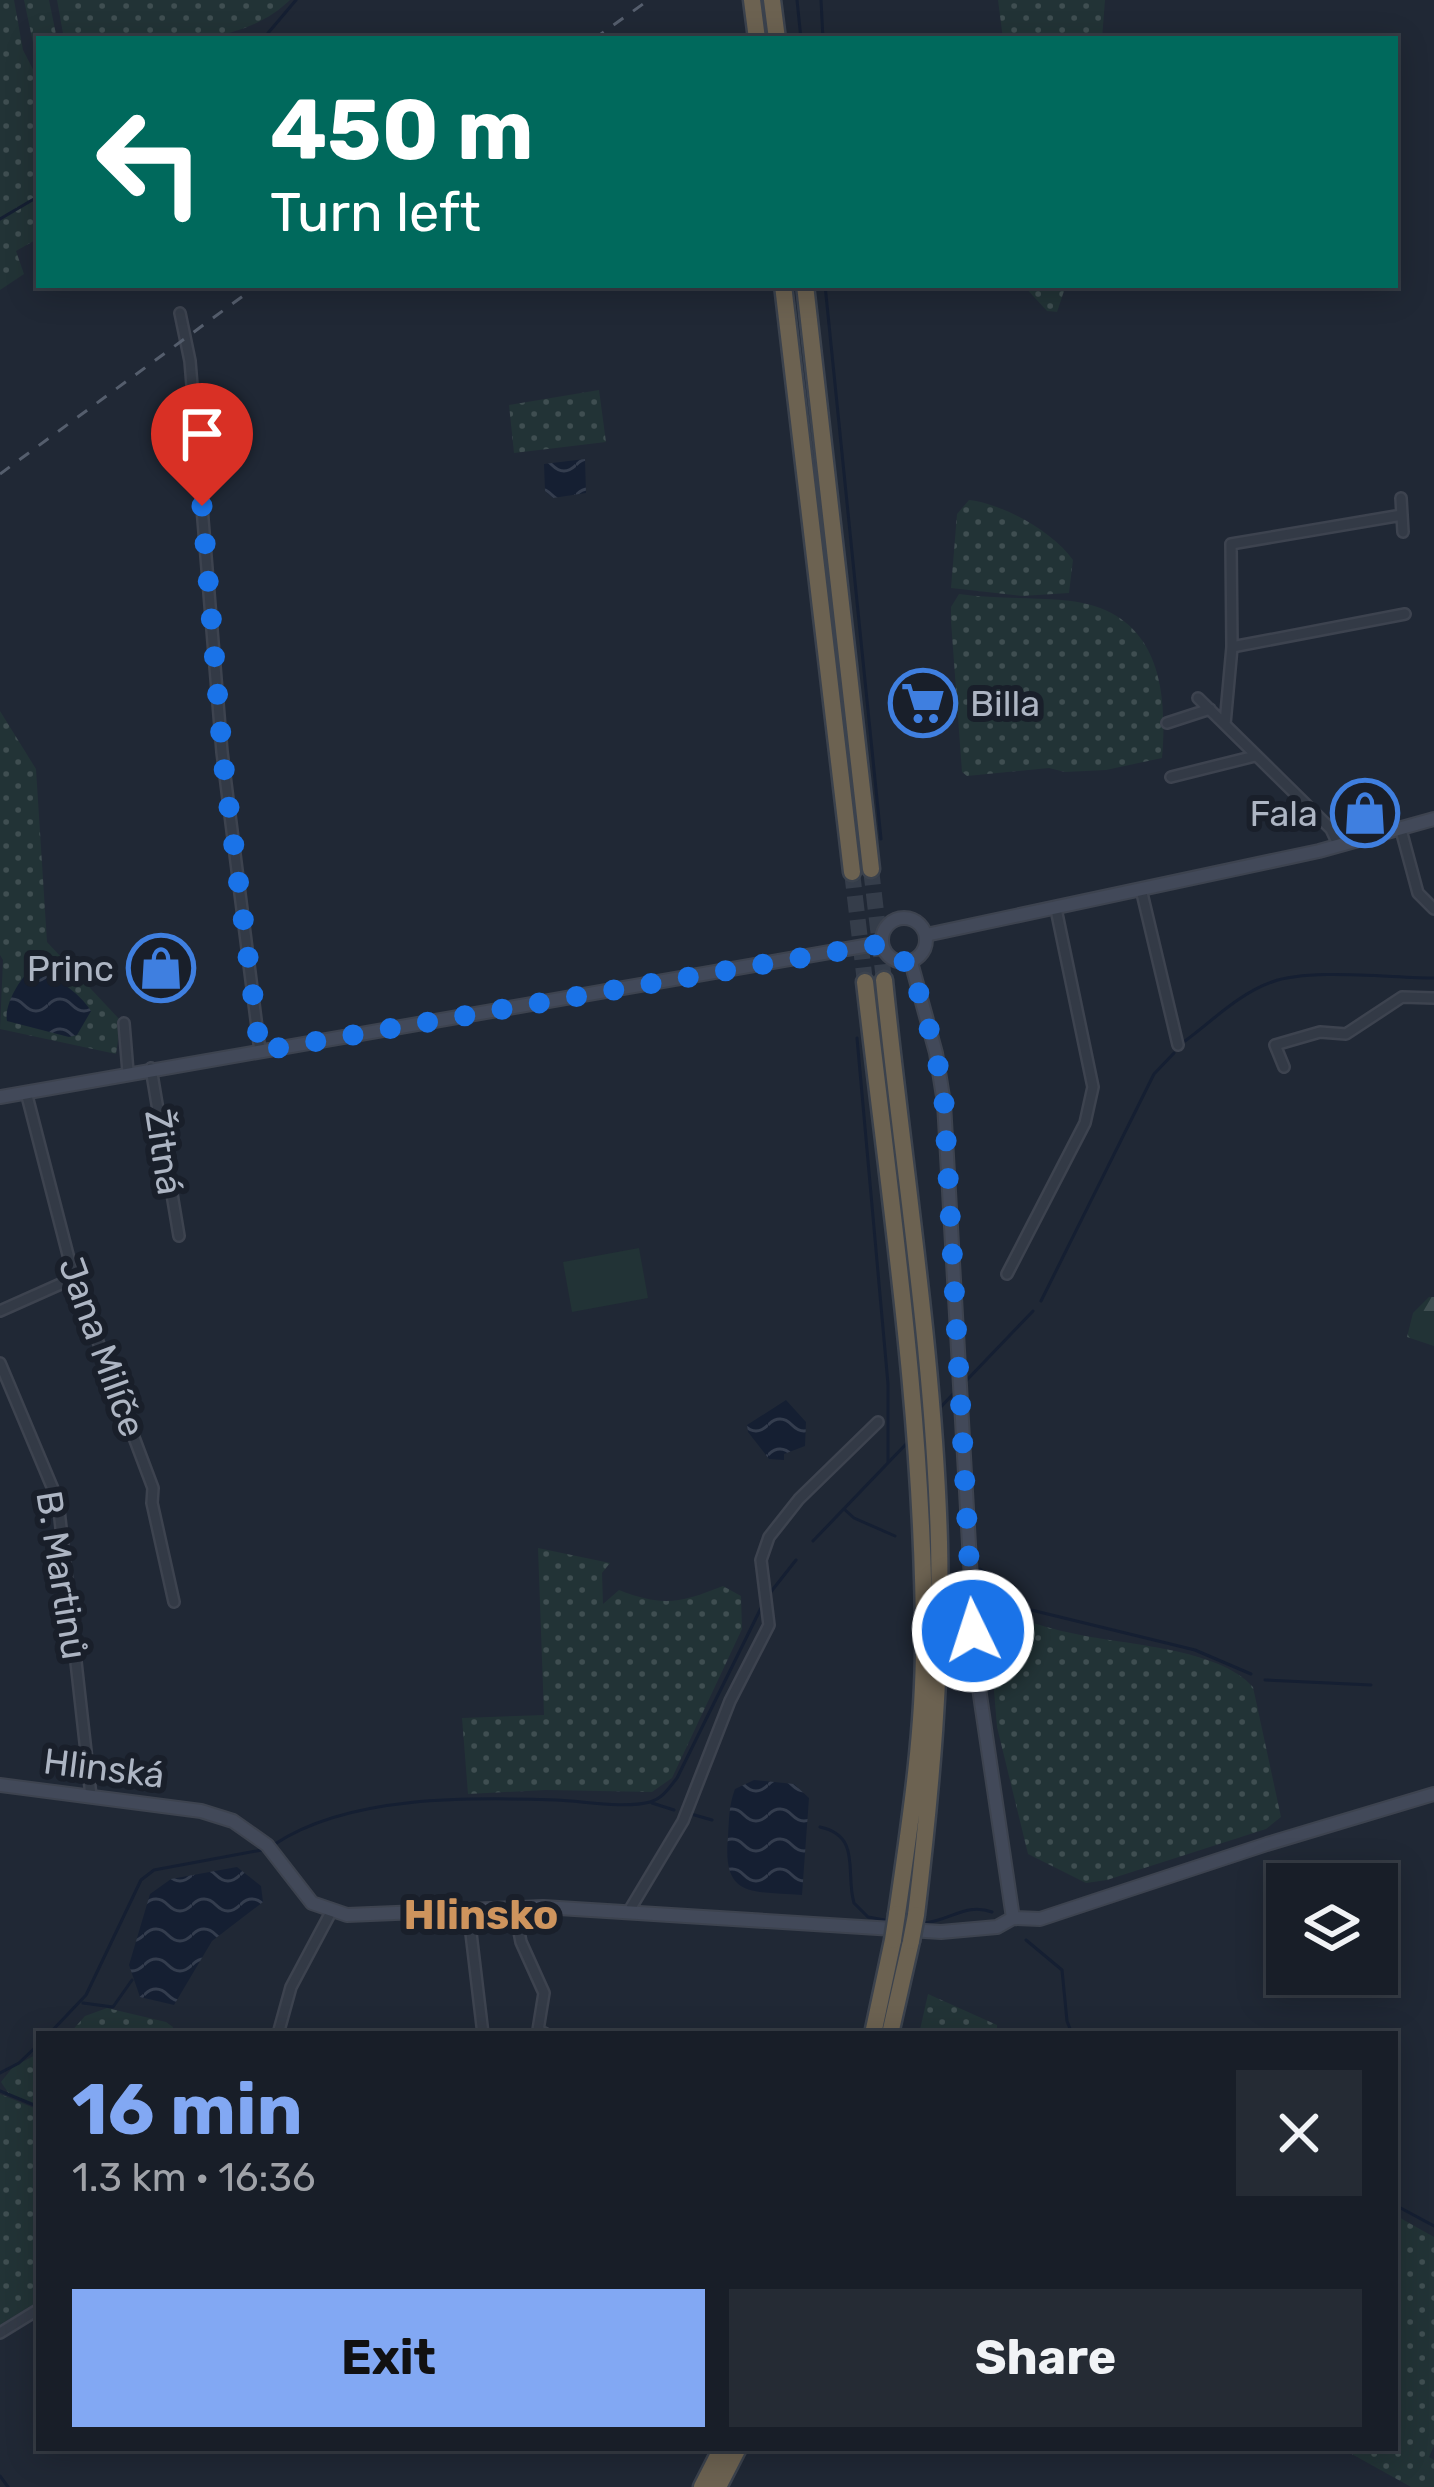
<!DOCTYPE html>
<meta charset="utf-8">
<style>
:root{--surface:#181e28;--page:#252b34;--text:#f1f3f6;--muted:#9fa2a8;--line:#363c45;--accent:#82a8f3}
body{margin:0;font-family:Rubik,sans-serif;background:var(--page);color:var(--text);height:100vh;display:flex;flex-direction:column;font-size:45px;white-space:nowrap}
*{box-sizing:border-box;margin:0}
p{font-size:39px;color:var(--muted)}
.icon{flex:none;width:66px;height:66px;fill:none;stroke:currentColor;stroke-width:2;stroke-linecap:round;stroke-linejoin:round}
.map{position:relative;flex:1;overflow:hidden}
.panel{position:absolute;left:36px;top:2031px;width:1362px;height:420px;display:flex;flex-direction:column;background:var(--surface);border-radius:0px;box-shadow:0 6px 30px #0003,0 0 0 3px var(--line)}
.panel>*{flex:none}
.top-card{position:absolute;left:36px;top:36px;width:1362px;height:252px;border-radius:0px;box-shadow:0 6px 30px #0003,0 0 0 3px var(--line);background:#00695c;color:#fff;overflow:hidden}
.controls{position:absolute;left:1266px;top:1863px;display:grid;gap:24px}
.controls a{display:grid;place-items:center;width:132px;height:132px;border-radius:0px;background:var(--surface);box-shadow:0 6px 30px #0003,0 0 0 3px var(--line);font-size:60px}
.pin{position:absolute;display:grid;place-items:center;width:102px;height:102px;color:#fff;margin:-123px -51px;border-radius:50% 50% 50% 0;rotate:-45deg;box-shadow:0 0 12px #0007}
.pin .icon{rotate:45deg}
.me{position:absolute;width:132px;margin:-66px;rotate:356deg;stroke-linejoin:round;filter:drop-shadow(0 0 9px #0008)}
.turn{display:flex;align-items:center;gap:42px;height:252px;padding:0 36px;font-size:54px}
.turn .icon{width:156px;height:156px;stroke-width:2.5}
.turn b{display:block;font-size:84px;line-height:102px}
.round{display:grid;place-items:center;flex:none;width:126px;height:126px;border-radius:0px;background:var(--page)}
.overview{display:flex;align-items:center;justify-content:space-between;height:204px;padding:0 36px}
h1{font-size:72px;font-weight:700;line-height:90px;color:var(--accent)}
.primary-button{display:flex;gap:24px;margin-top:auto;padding:24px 36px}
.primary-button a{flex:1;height:138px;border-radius:0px;background:var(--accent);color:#111;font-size:48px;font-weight:700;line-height:138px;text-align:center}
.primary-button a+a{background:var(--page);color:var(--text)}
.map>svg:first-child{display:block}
.grass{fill:url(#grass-dots)}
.forest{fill:url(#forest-firs)}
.park{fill:#223336}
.water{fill:url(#water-waves)}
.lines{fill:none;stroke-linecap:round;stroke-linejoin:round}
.stream{stroke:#151f32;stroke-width:3}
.highway-tunnel{stroke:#353d4a;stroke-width:16;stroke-dasharray:16 8;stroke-linecap:butt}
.street-casing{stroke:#3d434f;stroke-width:14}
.secondary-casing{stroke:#3d434f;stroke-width:16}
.highway-casing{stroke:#3b424d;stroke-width:21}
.street{stroke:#333a46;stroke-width:9}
.secondary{stroke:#424959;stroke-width:12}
.highway{stroke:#6c6251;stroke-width:16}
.rail{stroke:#555e6d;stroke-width:3;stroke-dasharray:12 12;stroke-linecap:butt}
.highway-bridge-casing{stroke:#3b424d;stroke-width:21;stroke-linecap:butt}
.highway-bridge{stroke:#6c6251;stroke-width:16}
.route{stroke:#1a73e8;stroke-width:21;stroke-dasharray:0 37.8}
.labels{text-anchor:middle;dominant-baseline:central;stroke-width:12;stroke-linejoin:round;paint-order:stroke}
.poi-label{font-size:36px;fill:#adb5c3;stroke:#191f2a;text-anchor:end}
.street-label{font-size:36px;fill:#adb5c3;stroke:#191f2a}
.quarter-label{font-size:42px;font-weight:bold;fill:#ce945d;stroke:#191f2a}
</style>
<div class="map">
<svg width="1434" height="2487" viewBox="0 0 1434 2487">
<defs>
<pattern id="grass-dots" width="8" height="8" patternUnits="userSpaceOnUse" patternTransform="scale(3)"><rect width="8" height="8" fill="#223336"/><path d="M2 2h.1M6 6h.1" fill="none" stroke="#3f4e51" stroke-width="1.8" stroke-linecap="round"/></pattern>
<pattern id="forest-firs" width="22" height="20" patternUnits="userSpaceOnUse" patternTransform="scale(3)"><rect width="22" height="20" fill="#223336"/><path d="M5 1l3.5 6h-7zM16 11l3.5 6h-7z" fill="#3f4e51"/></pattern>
<pattern id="water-waves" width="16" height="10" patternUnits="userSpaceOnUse" patternTransform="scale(3)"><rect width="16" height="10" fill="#151f32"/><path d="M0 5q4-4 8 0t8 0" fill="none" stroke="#343d4e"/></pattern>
</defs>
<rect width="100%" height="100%" fill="#202835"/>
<path class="grass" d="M 0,0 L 14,0 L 23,50 L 39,81 L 39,238 L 16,251 L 24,274 L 0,290 Z
M 24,0 L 49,0 L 57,39 L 39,39 L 39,71 Z
M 57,0 L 290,0 C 233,55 137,39 64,39 Z
M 998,0 L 1105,0 L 1102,39 L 1003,39 Z
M 1023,285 L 1066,285 L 1057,312 L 1047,311 Z
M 599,390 L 606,442 L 514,453 L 509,405 Z
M 969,500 C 1004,504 1053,532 1073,560 L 1069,593 L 1022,596 L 951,588 L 957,514 Z
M 959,594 C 994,599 1028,597 1062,600 C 1154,607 1169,679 1162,758 L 1106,770 L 1065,772 L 1049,768 L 967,776 L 962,772 L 951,621 L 951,607 Z
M 0,711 L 36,769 L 47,942 L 121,1021 L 116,1054 L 0,1029 L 3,960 L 0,955 Z
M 538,1548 L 610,1563 L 602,1573 L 603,1604 L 619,1590 C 663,1607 680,1603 723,1586 L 741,1596 L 742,1629 L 672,1778 L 652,1792 L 546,1790 L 468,1794 L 462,1718 L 544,1715 Z
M 987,1607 C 1016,1618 1045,1628 1076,1634 C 1125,1645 1219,1648 1253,1687 L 1281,1817 L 1266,1829 L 1107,1880 L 1086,1883 L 1028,1854 L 997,1727 Z
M 928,1994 L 997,2025 L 997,2034 L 919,2034 Z
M 107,2008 L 166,2022 L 173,2027 L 170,2034 L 69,2034 L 85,2016 Z
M 39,2053 L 39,2107 L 9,2094 L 1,2082 L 13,2067 Z
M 0,2094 L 39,2110 L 39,2301 L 0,2325 Z
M 1395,2215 L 1434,2237 L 1434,2446 L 1429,2457 L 1434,2460 L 1434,2487 L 1411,2487 L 1341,2448 L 1395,2448 Z"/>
<path class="forest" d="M 1429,1297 L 1434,1297 L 1434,1346 L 1407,1337 L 1413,1313 Z"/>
<path class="park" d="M 639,1248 L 648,1298 L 572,1312 L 563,1262 Z"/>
<path class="water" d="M 585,459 L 586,493 L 553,498 L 545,491 L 544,464 Z
M 31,970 C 52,973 80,993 91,1011 L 77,1035 L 69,1037 L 7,1021 C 4,1006 19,979 31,970 Z
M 786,1400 L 806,1422 L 805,1446 L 784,1454 L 784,1460 L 769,1459 L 748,1432 L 747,1425 Z
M 754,1780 L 794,1784 L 809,1798 L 802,1895 C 752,1891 722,1899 728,1837 C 729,1820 729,1804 735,1789 Z
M 237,1867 L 261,1886 L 263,1902 L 212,1941 L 174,2005 L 140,1997 L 129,1965 L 150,1894 L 171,1879 Z"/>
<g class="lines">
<path class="stream" d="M 797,0 L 801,39
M 821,0 L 823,39
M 263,39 L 296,0
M 0,219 L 39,196
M 825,285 L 881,839
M 857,1038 L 888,1384 L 888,1462
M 1185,1041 C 1212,1021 1240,993 1272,982 C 1310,968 1391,978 1434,978
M 1041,1301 L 1154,1074 L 1174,1053
M 964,1383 L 1033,1311
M 939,1409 L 953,1394
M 844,1509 L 854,1518 L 895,1536
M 813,1541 L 908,1442
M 980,1569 C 997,1579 1003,1596 1019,1607 L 1195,1650 L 1251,1674
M 770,1593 L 796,1560
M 1265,1680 L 1371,1685
M 652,1803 L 674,1810
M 691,1814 L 712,1820
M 820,1827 C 862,1836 845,1873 854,1903 L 868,1917 L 890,1921
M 275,1844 C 349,1795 470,1797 556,1800 C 584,1801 623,1809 650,1802 C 663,1798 669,1788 677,1778 L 761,1608
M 924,1923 C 950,1921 966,1902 992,1912
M 1026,1940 L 1062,1970 L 1067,2021 L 1072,2034
M 83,2003 L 113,2007 L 132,1980
M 49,2034 L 86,1995 L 141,1880 L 154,1870 L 267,1849
M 0,2073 L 19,2063 L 39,2044
M 0,2091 L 39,2107
M 1395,2205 L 1434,2226
M 0,2476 L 8,2487"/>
<path class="highway-tunnel" d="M 871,869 L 884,980
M 852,872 L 865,982"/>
<g class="street-casing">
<path id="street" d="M 180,313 L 190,361 L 222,752 L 260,1051
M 1401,498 L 1403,532
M 1232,647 L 1405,614
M 1198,698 L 1331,829 L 1339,846
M 1167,723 L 1210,709
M 1225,724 L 1232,647 L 1231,544 L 1402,515
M 1171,777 L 1255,756
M 1401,830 L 1418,893 L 1434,909
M 1141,889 L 1178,1045
M 124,1023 L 128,1072
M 1284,1067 L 1275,1045 L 1320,1032 L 1346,1034 L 1402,997 L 1434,998
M 151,1068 L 179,1236
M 26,1092 L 74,1278 L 153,1488 L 152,1503 L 174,1602
M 1007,1274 L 1085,1123 L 1093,1087 L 1056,909
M 0,1311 L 74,1278
M 0,1363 L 58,1501 L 91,1796
M 514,1906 L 521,1942 L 544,1993 L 538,2030 L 546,2034
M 468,1908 L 483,2034
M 629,1911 L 683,1821 L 730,1701 L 769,1625 L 761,1560 L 769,1537 L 799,1499 L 878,1422
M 278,2034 L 291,1987 L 331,1912
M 0,2333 L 39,2309"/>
</g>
<g class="secondary-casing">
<path id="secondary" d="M882 940a22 22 0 1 1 44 0a22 22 0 1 1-44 0Z
M 926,935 L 1319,851 L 1434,819
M 911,962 L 936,1053 L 944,1103 L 976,1668 L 1013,1918
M 0,1097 L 881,943
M 0,1785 L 201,1811 L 233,1821 L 267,1845 L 312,1903 L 347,1915 L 543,1907 L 941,1932 L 997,1927 L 1013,1918 L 1040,1919 L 1267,1844 L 1434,1794"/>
</g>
<g class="highway-casing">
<path id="highway" d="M 752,0 L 757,39
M 772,0 L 777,39
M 783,285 L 852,872
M 805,285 L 871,869
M 884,980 C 903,1167 934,1355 939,1542 C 942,1667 931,1791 916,1915
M 865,982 C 890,1201 924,1422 924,1643 C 924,1734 910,1824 897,1914
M 873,2034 L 893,1940
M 890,2034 L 911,1941
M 702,2487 L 722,2448
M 718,2487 L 738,2448"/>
</g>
<use href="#street" class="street"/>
<use href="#secondary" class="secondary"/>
<use href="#highway" class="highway"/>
<path class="rail" d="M 594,39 L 643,4
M 0,474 L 258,285"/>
<g class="highway-bridge-casing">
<path id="highway-bridge" d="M 893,1940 L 897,1914
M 911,1941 L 916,1915"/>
</g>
<use href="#highway-bridge" class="highway-bridge"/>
</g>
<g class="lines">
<path class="route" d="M 202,506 L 223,760 L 260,1051 L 881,944 L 895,961 L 910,962 L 936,1053 L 944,1102 L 973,1631"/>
</g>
<defs>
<g id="supermarket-ring" transform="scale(3.45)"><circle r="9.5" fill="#191f2a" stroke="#3f7fe0" stroke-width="1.5"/><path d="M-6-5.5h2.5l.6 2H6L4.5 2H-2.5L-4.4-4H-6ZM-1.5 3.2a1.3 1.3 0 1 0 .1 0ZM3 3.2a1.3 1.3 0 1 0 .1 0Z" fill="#3f7fe0"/></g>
<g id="shop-ring" transform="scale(3.45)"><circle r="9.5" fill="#191f2a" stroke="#3f7fe0" stroke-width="1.5"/><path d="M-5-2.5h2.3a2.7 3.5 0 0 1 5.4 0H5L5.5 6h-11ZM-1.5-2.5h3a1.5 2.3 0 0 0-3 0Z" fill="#3f7fe0"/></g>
</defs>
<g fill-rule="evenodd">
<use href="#supermarket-ring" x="923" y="703"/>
<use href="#shop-ring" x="1365" y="813"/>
<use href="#shop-ring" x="161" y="968"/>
</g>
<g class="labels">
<g class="poi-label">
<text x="970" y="703" text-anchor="start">Billa</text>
<text x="1318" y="813">Fala</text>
<text x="114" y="968">Princ</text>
</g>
<g class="street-label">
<text transform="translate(164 1152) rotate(81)">Žitná</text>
<text transform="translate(102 1347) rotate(70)">Jana Milíče</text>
<text transform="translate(62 1575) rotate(81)">B. Martinů</text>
<text transform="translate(104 1768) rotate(7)">Hlinská</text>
</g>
<g class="quarter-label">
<text x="481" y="1915">Hlinsko</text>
</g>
</g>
</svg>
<div class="controls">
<a><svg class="icon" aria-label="layers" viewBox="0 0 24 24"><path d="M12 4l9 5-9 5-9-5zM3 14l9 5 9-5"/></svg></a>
</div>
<div class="pin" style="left:202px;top:506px;background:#d93025"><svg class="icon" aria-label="arrive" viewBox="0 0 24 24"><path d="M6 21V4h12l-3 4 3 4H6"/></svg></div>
<svg class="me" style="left:973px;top:1631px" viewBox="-20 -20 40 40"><circle r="17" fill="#1a73e8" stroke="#fff" stroke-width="3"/><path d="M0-11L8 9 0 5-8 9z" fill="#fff"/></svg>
<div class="top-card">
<div class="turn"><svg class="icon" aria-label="left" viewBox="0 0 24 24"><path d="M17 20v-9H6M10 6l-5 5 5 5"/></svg><div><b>450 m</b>Turn left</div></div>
</div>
<section class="panel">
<div class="overview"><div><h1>16 min</h1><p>1.3 km · 16:36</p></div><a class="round"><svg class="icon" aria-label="close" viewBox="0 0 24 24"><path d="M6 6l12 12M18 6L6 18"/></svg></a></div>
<div class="primary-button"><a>Exit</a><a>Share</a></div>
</section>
</div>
